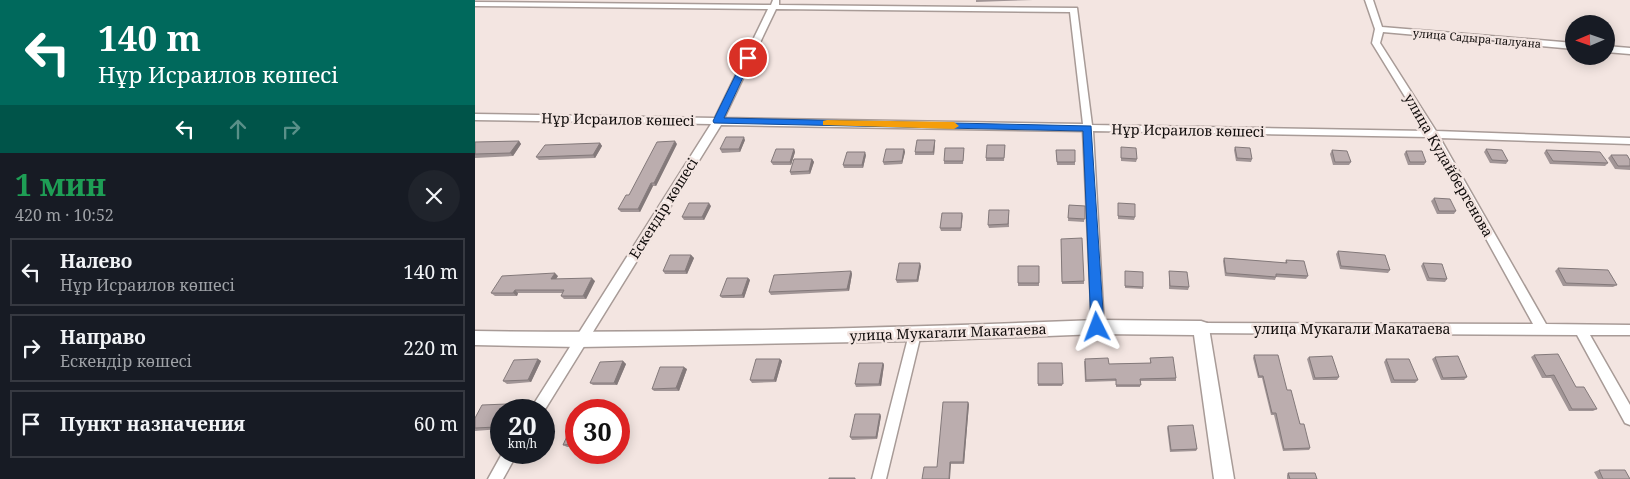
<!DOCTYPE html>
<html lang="ru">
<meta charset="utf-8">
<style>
:root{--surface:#171b24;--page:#20242c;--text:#f1f3f6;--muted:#9ea1a6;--line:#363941}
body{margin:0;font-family:"Noto Serif",serif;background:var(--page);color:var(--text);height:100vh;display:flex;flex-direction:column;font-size:19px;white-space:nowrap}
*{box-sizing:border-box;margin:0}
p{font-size:16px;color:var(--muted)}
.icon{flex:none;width:28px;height:28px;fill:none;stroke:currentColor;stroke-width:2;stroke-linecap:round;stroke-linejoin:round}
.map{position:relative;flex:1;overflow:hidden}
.sheet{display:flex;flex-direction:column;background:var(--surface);width:475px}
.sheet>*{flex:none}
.guide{background:#00695c;color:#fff;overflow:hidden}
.needle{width:32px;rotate:268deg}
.tools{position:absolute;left:1090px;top:15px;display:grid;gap:10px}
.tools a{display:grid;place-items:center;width:50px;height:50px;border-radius:50%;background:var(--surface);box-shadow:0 2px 12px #0003;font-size:25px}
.speed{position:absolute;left:15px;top:399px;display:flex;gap:10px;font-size:25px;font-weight:700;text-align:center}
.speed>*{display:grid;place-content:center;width:65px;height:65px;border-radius:50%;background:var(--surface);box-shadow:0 2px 12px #0003;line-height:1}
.speed small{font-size:12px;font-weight:400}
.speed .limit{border:8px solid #d22;background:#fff;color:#111}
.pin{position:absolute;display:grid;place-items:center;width:42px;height:42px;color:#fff;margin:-21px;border:2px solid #fff;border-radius:50%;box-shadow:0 1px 5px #0007}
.me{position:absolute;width:55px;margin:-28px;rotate:357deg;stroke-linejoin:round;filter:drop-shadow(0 0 4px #0008)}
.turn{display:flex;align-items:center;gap:18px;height:105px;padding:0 15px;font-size:22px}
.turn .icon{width:65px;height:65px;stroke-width:2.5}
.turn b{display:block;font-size:35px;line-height:42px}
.lanes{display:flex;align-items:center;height:48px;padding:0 15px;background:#0003;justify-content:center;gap:25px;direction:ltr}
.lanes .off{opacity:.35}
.round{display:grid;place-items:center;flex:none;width:52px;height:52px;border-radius:26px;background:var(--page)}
.head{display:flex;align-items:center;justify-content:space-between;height:85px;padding:0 15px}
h1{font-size:30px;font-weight:700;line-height:38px;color:#1e9e55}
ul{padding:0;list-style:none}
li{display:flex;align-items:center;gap:15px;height:68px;margin:0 10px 8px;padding:0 5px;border:2px solid var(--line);border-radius:0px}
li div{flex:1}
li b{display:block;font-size:19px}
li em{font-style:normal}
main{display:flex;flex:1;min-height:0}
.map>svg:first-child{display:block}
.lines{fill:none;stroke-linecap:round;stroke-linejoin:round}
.minor-casing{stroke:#a89b97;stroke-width:3}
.tertiary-casing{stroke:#a89b97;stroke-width:3}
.minor{fill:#fff;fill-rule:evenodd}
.tertiary{fill:#fff;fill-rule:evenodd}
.wall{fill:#a19596}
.shaded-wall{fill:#83797a}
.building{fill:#bbadae;stroke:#83797a}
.route{fill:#1a73e8;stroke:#114b97}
.slow{fill:#f59e0b}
.labels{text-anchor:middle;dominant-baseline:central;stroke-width:5;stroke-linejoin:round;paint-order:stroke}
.far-street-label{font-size:11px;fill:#100c0b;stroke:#f3e5e1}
.street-label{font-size:14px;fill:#100c0b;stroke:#f3e5e1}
</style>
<main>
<section class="sheet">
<div class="guide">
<div class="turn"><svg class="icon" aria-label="left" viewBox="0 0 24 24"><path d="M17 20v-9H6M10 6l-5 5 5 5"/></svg><div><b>140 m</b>Нұр Исраилов көшесі</div></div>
<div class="lanes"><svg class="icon" aria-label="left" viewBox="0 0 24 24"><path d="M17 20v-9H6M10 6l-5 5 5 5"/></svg><svg class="icon off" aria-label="ahead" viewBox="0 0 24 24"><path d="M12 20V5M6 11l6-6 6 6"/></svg><svg class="icon off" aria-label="right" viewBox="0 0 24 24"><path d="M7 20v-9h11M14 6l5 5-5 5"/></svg></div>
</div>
<div class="head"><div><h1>1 мин</h1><p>420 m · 10:52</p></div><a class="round"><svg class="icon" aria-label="close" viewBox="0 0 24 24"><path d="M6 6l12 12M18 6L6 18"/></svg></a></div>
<ul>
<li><svg class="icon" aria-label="left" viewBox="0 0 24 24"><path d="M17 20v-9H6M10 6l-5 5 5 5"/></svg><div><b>Налево</b><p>Нұр Исраилов көшесі</p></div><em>140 m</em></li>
<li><svg class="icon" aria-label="right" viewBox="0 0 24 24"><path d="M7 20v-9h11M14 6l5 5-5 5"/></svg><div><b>Направо</b><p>Ескендір көшесі</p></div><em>220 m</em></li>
<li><svg class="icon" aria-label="arrive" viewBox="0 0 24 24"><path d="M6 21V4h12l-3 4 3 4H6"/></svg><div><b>Пункт назначения</b></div><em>60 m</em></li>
</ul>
</section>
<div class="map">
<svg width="1155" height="479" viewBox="0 0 1155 479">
<rect width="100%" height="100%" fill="#f3e5e1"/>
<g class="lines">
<g class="minor-casing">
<path id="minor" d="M 298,0 L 304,0 L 304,5 L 602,8 L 617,125 L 951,131 L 897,43 L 900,29 L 890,0 L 898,0 L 907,27 L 1099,43 L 1099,49 L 908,32 L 905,43 L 961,131 L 1155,138 L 1155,144 L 965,138 L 1071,324 L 1155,325 L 1155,335 L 1115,335 L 1155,405 L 1155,425 L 1150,423 L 1102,335 L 726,333 L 722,332 L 720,328 L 722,324 L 726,323 L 1058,324 L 955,137 L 618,131 L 629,327 L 627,331 L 623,332 L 619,331 L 617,327 L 608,131 L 246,125 L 69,411 L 69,410 L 55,410 L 236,124 L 0,120 L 0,114 L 240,118 L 293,9 L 0,6 L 0,2 L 296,5 ZM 301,9 L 595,12 L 608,124 L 249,118 Z
M 1131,46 L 1155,48 L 1155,54 L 1131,52 Z
M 440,328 L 444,330 L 446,334 L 411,479 L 397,479 L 434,334 L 436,330 Z
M 28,452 L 43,452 L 28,479 L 13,479 Z"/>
</g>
<g class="tertiary-casing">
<path id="tertiary" d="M 623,320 L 726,321 L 732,323 L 734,328 L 759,479 L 739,479 L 719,335 L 623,334 L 440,341 L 104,347 L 0,345 L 0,331 C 208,334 416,328 623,320 Z"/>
</g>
<use href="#minor" class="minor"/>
<use href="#tertiary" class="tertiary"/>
</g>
<path class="wall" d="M 501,0 L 558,0 L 501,2 Z
M 270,140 L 265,152 L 247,153 L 245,149 Z
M 460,140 L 460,143 L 459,155 L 440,155 L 440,152 Z
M 44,141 L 46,144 L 38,156 L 0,158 L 0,142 Z
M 125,143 L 127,146 L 120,158 L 64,160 L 61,157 Z
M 202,144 L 181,186 L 178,186 L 165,212 L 146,212 L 143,209 L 154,195 Z
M 530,145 L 529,161 L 511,161 L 511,158 Z
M 760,147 L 777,159 L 776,162 L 761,161 L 759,150 Z
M 489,148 L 488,164 L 469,164 L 469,161 Z
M 319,149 L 320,152 L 316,165 L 298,165 L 296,162 Z
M 429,149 L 430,152 L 427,164 L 409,165 L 408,162 Z
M 1011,149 L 1033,161 L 1031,164 L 1015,163 L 1009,152 Z
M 581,150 L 600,150 L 600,165 L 582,165 Z
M 646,150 L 662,159 L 661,162 L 646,161 Z
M 857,150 L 876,162 L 874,165 L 858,165 L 855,154 Z
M 1071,150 L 1133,163 L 1130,166 L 1075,164 L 1069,153 Z
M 931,151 L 951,162 L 949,165 L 933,165 L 929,154 Z
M 391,155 L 388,168 L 369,168 L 368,165 Z
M 1136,155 L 1155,160 L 1155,170 L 1140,169 L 1133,158 Z
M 337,159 L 339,162 L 335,174 L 316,175 L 315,172 Z
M 959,198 L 981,211 L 979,214 L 962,214 L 956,201 Z
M 594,205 L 610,206 L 609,222 L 593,221 Z
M 236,206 L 229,220 L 209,220 L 207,217 Z
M 643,206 L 660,217 L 659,220 L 643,219 Z
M 487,213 L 488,216 L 486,231 L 466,231 L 465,228 Z
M 534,213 L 534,227 L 514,228 L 513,225 Z
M 586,239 L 609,281 L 609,284 L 587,284 Z
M 863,251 L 915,270 L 913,273 L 865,269 L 861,254 Z
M 216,255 L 219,258 L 212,274 L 190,274 L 188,271 Z
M 749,258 L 810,263 L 811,260 L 833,276 L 831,279 L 801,277 L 800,280 L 750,276 L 748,261 Z
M 948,263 L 972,279 L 970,282 L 952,281 L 946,266 Z
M 446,266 L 443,282 L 422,283 L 421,280 Z
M 543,266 L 564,266 L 564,286 L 543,286 Z
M 1083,268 L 1142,285 L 1138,287 L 1088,286 L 1080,271 Z
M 376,271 L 377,274 L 374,291 L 296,295 L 294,292 Z
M 650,271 L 668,287 L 668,289 L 650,288 Z
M 694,271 L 714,287 L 713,290 L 694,289 Z
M 83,276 L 81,279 L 120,281 L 111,299 L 89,299 L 86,296 L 88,293 L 43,293 L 42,296 L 20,296 L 16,293 Z
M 273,278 L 275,280 L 269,298 L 247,298 L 245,296 Z
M 779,355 L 812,390 L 835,448 L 834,450 L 808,451 L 799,415 L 796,415 L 787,378 L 783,378 L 778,358 Z
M 1059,355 L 1101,387 L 1122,409 L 1118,411 L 1094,411 L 1076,378 L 1067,378 L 1056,357 Z
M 834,357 L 864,377 L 862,380 L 838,380 L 832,359 Z
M 960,357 L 992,377 L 989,380 L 966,380 L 957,359 Z
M 675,358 L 701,378 L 701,381 L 665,381 L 665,387 L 641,387 L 641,381 L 610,382 L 609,361 L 634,364 L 675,363 Z
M 63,359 L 66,361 L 56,382 L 32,384 L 28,381 Z
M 305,359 L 307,361 L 301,382 L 277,383 L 275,380 Z
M 911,359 L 943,380 L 940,383 L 916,383 L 909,362 Z
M 148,361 L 151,364 L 142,385 L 118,385 L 115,383 Z
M 408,363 L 409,365 L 406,386 L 381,387 L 380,384 Z
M 563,363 L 587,363 L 587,386 L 563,386 Z
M 212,369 L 204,391 L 179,391 L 177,389 Z
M 494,404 L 489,464 L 476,464 L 462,467 Z
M 36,406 L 34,410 L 26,410 L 26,426 L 25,429 L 0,431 L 0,418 Z
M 406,416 L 402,439 L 377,440 L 375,437 Z
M 101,421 L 101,447 L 92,447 L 88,445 Z
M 693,426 L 722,449 L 721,451 L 695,452 L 692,428 Z
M 1124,470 L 1155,479 L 1123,479 L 1119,472 Z
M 813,473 L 842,479 L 812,479 L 812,475 Z"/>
<path class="shaded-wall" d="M 269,137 L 270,140 L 265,152 L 264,149 Z
M 460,140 L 460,143 L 459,155 L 458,152 Z
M 44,141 L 46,144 L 38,156 L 35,153 Z
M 200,141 L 202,144 L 181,186 L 179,183 Z
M 125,143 L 127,146 L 120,158 L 118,155 Z
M 319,149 L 320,152 L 316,165 L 315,162 Z
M 429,149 L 430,152 L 427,164 L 427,161 Z
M 390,152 L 391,155 L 388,168 L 387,165 Z
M 337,159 L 339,162 L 335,174 L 334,171 Z
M 176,183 L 178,186 L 165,212 L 163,209 Z
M 234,203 L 236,206 L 229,220 L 227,217 Z
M 216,255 L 219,258 L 212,274 L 210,271 Z
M 445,263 L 446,266 L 443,282 L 442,280 Z
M 376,271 L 377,274 L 374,291 L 372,289 Z
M 80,273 L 83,276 L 79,282 L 76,279 Z
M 117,278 L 120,281 L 111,299 L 108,296 Z
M 273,278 L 275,280 L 269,298 L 267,295 Z
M 40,290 L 43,293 L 42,296 L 38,293 Z
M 63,359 L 66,361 L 56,382 L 53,380 Z
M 305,359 L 307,361 L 301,382 L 299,380 Z
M 148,361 L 151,364 L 142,385 L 139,383 Z
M 408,363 L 409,365 L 406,386 L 404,384 Z
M 209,367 L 212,369 L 204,391 L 201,388 Z
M 493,402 L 494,404 L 489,464 L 488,462 Z
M 32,404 L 36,406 L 34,410 L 29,410 Z
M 405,414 L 406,416 L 402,439 L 401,437 Z
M 26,416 L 26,426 L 25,429 L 21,427 Z
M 475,462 L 476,464 L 475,479 L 474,479 Z"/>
<path class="building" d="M 251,137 L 269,137 L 264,149 L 245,149 Z
M 442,140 L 460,140 L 458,152 L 440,152 Z
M 44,141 L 35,153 L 0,154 L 0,142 Z
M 200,141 L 179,183 L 176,183 L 163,209 L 143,209 L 151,195 L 154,195 L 182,142 Z
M 125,143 L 118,155 L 61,157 L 70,145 Z
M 512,145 L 530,145 L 529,158 L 511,158 Z
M 646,147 L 661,148 L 662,159 L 646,158 Z
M 760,147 L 775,148 L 777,159 L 762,158 Z
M 470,148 L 489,148 L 488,161 L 469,161 Z
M 301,149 L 319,149 L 315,162 L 296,162 Z
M 411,149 L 429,149 L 427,161 L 408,162 Z
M 1011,149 L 1027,150 L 1033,161 L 1017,160 Z
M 581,150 L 600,150 L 600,162 L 582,162 Z
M 857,150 L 872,151 L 876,162 L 860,162 Z
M 1071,150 L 1125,152 L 1133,163 L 1078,161 Z
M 931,151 L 947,151 L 951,162 L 935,162 Z
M 372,152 L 390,152 L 387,165 L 368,165 Z
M 1136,155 L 1152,155 L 1155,160 L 1155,166 L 1143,166 Z
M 319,159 L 337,159 L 334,171 L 315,172 Z
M 959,198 L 975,199 L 981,211 L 964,211 Z
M 214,203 L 234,203 L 227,217 L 207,217 Z
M 643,203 L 660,204 L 660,217 L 643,216 Z
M 594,205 L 610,206 L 610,219 L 593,218 Z
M 514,210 L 534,210 L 533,224 L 513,225 Z
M 467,213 L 487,213 L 486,228 L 465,228 Z
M 607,238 L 609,281 L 587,282 L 586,239 Z
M 863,251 L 910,255 L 915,270 L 866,266 Z
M 195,255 L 216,255 L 210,271 L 188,271 Z
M 749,258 L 812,263 L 811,260 L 829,261 L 833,276 L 801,274 L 801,277 L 751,273 Z
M 424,263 L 445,263 L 442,280 L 421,280 Z
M 948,263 L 967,264 L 972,279 L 954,278 Z
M 543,266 L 564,266 L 564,283 L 543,283 Z
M 1083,268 L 1133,270 L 1142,285 L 1091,283 Z
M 376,271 L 372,289 L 294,292 L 299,275 Z
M 650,271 L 668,272 L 668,287 L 650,286 Z
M 694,271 L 712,272 L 714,287 L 695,286 Z
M 80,273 L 76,279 L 117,278 L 108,296 L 86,296 L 89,290 L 40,290 L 38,293 L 16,293 L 27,276 Z
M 252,278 L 273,278 L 267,295 L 245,296 Z
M 1083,354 L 1101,387 L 1109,387 L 1122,409 L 1097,409 L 1079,375 L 1071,376 L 1059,355 Z
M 779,355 L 803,355 L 812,390 L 816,390 L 825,424 L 829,424 L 835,448 L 809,449 L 801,413 L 797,413 L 788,376 L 784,376 Z
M 857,356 L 864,377 L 840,378 L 834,357 Z
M 983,356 L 992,377 L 968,378 L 960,357 Z
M 698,357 L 701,378 L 665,379 L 666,385 L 641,385 L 641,379 L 611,380 L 610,359 L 633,358 L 634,364 L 676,363 L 675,358 Z
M 63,359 L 53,380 L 28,381 L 39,360 Z
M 281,359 L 305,359 L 299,380 L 275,380 Z
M 911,359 L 934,359 L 943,380 L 919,380 Z
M 148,361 L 139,383 L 115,383 L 125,362 Z
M 384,363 L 408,363 L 404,384 L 380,384 Z
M 563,363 L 587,363 L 588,384 L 563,384 Z
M 185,367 L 209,367 L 201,388 L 177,389 Z
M 468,402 L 493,402 L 488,462 L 475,462 L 474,479 L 447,479 L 449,467 L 462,467 Z
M 32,404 L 29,410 L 26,410 L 26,416 L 21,427 L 0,428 L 0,418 L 7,405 Z
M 380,414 L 405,414 L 401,437 L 375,437 Z
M 99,421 L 101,421 L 101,444 L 88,445 Z
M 718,425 L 722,449 L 696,450 L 693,426 Z
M 1124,470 L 1150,470 L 1155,479 L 1128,479 Z
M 813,473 L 840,473 L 842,479 L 815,479 Z
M 354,478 L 380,478 L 380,479 L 354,479 Z"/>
<path class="route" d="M 270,56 L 273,56 L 277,58 L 249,118 L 616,126 L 629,327 L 627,331 L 622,332 L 618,331 L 616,327 L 608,131 L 239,123 L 238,121 Z"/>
<path class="slow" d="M 352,120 L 479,122 L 484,126 L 479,129 L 348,125 L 348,121 Z"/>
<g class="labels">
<g class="far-street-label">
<text transform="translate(1002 38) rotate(5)">улица Садыра-палуана</text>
</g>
<g class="street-label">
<text transform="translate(143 119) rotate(1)">Нұр Исраилов көшесі</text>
<text transform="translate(713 130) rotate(1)">Нұр Исраилов көшесі</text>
<text transform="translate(974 165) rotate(60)">улица Кудайбергенова</text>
<text transform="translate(188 208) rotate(-58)">Ескендір көшесі</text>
<text x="877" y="328">улица Мукагали Макатаева</text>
<text transform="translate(473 332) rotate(-2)">улица Мукагали Макатаева</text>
</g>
</g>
</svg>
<div class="tools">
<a><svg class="needle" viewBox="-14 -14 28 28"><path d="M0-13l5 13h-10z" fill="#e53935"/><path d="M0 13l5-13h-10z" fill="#9ea1a6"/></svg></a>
</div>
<div class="speed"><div>20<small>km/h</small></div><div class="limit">30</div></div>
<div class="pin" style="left:273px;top:58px;background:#d93025"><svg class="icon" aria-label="arrive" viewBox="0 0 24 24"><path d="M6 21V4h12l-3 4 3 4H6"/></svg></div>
<svg class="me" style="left:622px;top:327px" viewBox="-20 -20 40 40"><path d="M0-17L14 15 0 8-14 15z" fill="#1a73e8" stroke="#fff" stroke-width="4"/></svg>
</div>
</main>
